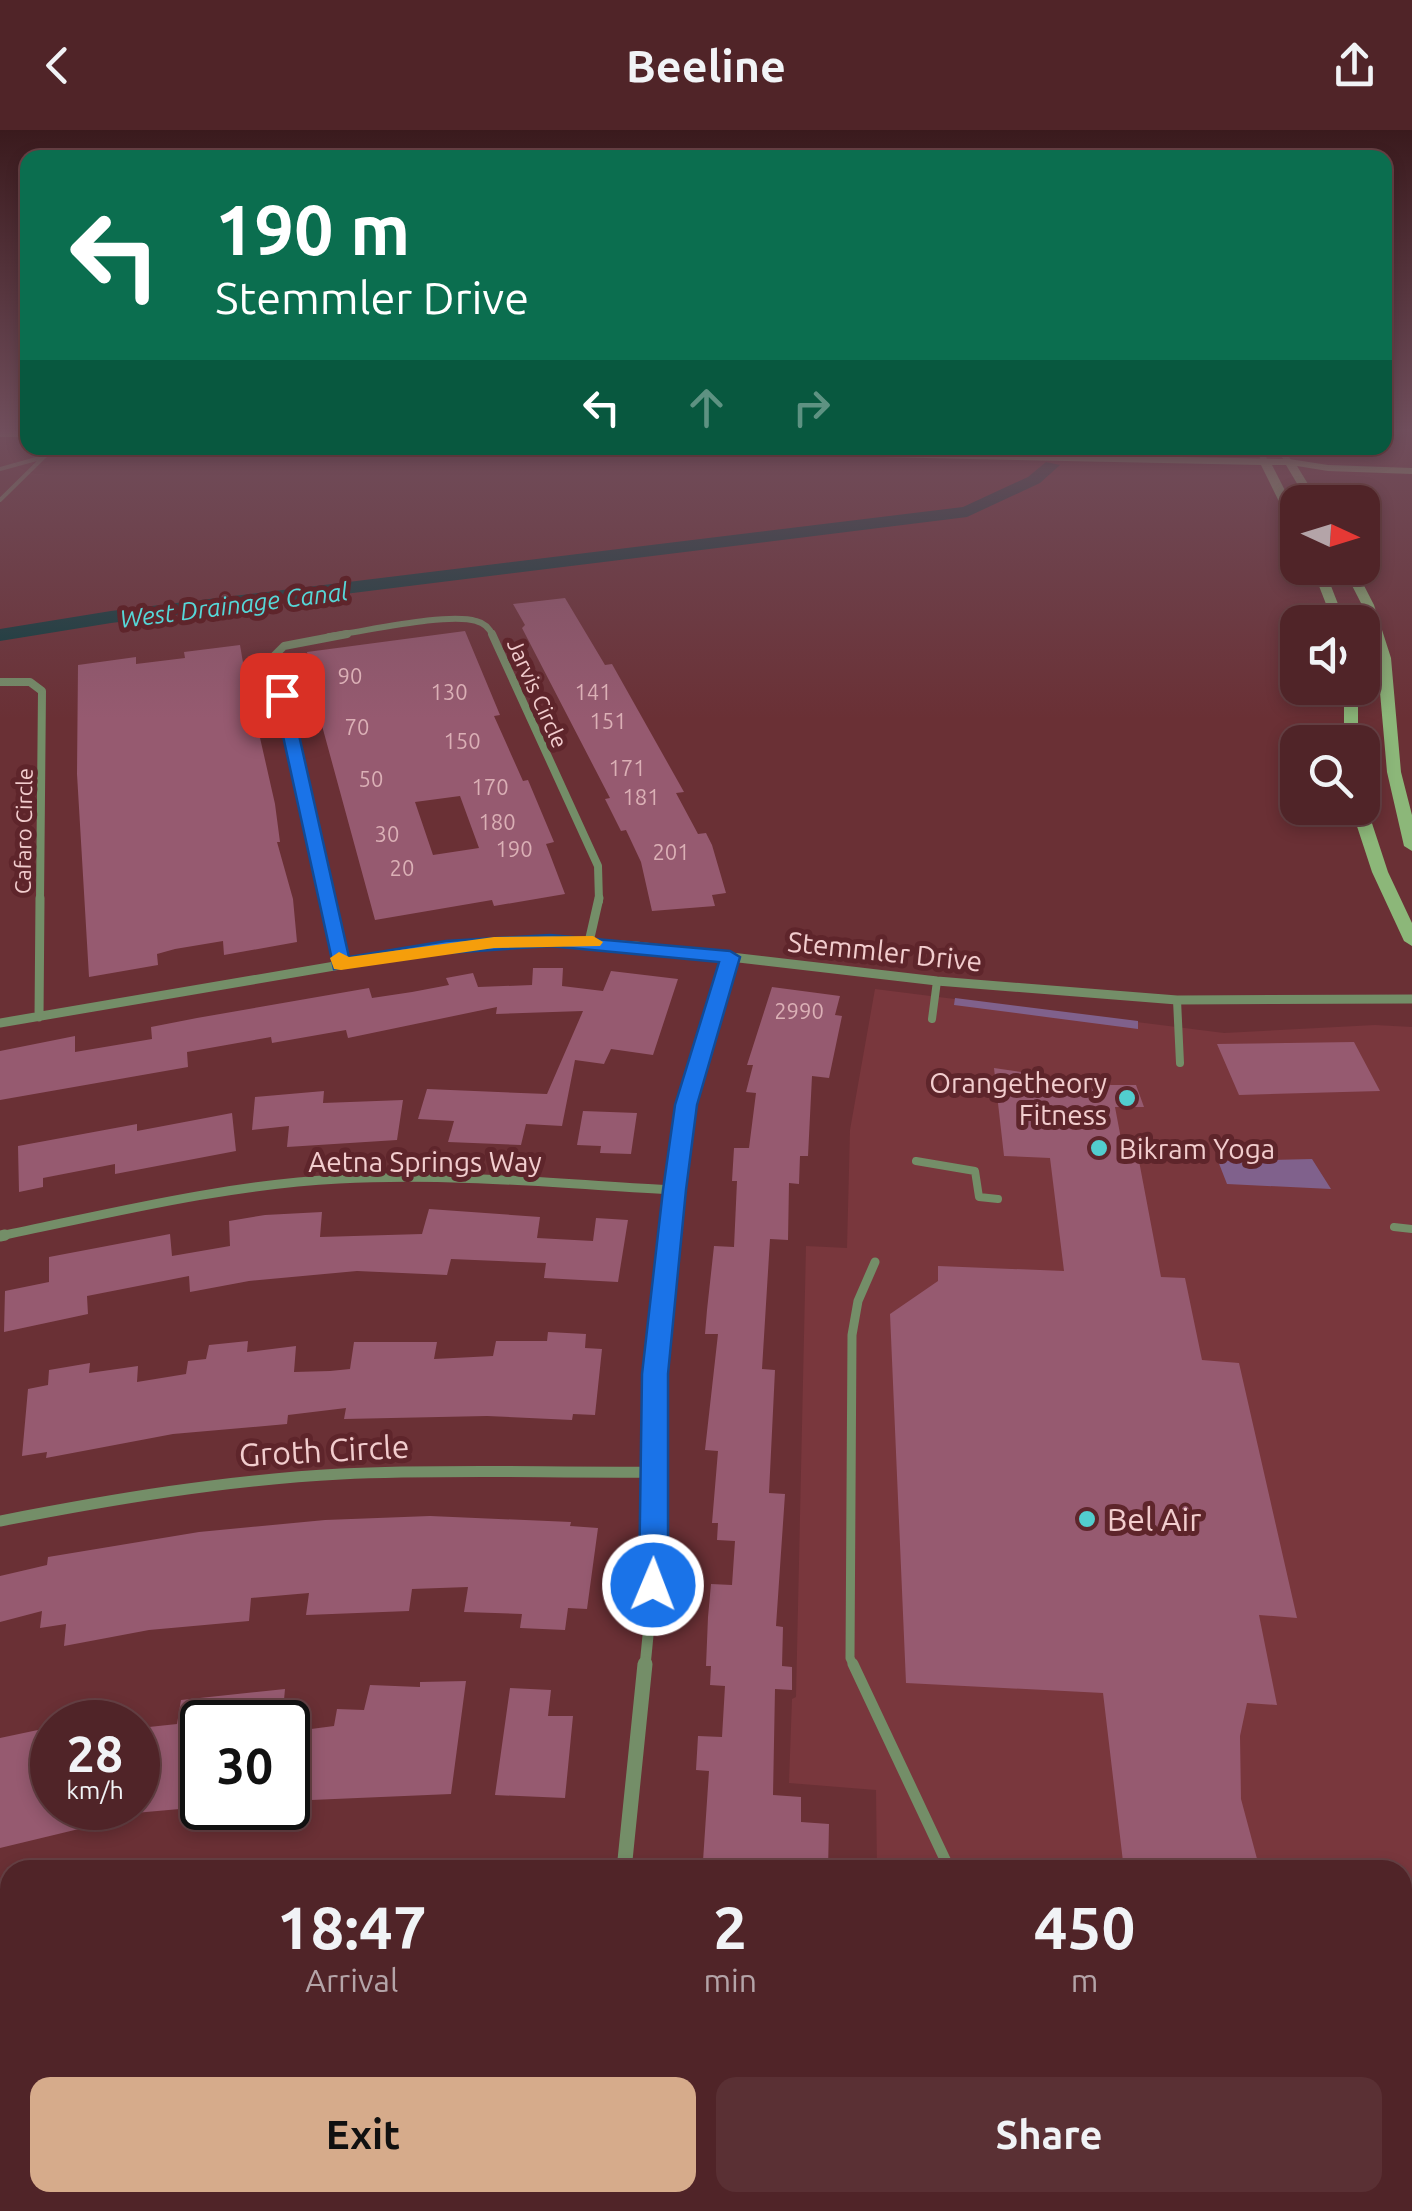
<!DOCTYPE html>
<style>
:root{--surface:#502428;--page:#5a3034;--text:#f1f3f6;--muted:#b4a4a8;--line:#674145;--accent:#d6ab8b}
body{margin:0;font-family:Ubuntu,sans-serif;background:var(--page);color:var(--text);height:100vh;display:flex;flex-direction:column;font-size:38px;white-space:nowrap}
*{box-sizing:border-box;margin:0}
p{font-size:32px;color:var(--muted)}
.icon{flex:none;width:55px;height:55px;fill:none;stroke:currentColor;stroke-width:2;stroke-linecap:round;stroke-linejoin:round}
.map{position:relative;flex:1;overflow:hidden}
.details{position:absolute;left:0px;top:1730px;width:1412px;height:352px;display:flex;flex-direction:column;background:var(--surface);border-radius:30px 30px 0 0;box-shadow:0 5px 15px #0003,0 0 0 2px var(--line)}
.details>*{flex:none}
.guide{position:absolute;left:20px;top:20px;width:1372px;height:305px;border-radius:20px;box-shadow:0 5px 15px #0003,0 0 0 2px var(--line);background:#0b6e4f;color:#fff;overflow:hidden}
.needle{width:65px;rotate:94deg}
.fabs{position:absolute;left:1280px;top:355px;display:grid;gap:20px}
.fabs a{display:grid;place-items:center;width:100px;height:100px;border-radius:20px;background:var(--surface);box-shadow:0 5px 15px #0003,0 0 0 2px var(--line);font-size:50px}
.speed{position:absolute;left:30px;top:1570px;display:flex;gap:20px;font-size:50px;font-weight:700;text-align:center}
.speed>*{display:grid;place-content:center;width:130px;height:130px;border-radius:50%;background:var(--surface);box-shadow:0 5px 15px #0003,0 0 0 2px var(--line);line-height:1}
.speed small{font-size:25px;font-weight:400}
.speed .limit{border:5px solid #111;border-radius:15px;background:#fff;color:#111}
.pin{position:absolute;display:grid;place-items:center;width:85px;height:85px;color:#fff;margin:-42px;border-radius:20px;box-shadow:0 5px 15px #0006}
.me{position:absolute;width:110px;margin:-55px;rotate:1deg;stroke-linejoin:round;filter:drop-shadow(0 0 8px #0008)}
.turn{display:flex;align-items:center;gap:35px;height:210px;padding:0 30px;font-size:45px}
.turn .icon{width:130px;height:130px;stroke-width:2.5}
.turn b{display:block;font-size:70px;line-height:85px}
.lanes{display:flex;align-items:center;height:95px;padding:0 30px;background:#0003;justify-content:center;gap:50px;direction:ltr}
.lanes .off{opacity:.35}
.eta{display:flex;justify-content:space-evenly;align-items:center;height:170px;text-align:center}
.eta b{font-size:60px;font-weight:700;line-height:70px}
.cta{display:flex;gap:20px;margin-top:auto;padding:20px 30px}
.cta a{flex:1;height:115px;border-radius:20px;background:var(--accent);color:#111;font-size:40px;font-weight:700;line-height:115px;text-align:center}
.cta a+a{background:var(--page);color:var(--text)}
header{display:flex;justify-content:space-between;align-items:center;height:130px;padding:0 30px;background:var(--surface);font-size:45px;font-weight:700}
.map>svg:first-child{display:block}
.built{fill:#79373d}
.green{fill:#80618c}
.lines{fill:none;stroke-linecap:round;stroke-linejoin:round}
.canal{fill:#0b3b3c;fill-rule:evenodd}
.building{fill:#965a70;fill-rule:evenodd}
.lane-far3{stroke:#748e68;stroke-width:4}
.lane-far2{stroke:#748e68;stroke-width:8}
.lane-far1{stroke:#748e68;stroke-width:9}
.lane{stroke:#748e68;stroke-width:11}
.street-far4{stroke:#748e68;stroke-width:6}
.street-far3{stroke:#748e68;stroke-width:8}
.street-far2{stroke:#748e68;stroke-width:9}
.street-far1{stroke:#748e68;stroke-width:11}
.street{stroke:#748e68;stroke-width:15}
.secondary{fill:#8cb779;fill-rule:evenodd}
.route{fill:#1a73e8;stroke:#114b97;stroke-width:2.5}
.slow{fill:#f59e0b}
.poi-dot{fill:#52cdce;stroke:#5e252b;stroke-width:4}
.labels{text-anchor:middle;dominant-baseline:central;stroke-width:10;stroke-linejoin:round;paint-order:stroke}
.number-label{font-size:22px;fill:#dbb0b6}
.far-street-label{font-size:22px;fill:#f2cdce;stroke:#5e252b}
.far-water-label{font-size:25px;font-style:italic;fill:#56d7d8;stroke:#5e252b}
.street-label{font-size:28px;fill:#f2cdce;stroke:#5e252b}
.poi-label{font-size:28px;fill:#f2cdce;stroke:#5e252b;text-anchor:end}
.near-street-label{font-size:32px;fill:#f2cdce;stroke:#5e252b}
.near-poi-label{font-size:32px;fill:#f2cdce;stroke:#5e252b;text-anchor:start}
</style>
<header><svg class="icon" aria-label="back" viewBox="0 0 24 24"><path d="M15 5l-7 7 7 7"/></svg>Beeline<svg class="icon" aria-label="share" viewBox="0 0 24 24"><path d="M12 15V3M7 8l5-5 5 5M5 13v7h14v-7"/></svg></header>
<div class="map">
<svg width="1412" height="2081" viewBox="0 0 1412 2081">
<rect width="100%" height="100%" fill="#6a3035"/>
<path class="built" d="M 875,859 L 1224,903 L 1375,895 L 1412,897 L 1412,2081 L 881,2081 L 881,2072 L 1402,2072 L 1402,1740 L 877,1740 L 876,1660 L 789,1653 L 792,1569 L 796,1567 L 806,1116 L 847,1118 L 850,1000 Z"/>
<path class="green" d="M 955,868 L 1138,891 L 1138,899 L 954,875 Z
M 1312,1029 L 1331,1059 L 1227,1054 L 1218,1031 Z"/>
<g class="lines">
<path class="canal" d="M 1046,332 L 1060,335 L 1040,353 L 967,387 L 111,493 L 0,511 L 0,499 L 111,481 L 963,377 L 1028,347 Z"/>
</g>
<path class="building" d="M 565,468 L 605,535 L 612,534 L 684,662 L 676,663 L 698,704 L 706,703 L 712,715 L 726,763 L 712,765 L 715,776 L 652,781 L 641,732 L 626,700 L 621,701 L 605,669 L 610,668 L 522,498 L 525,495 L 513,474 Z
M 465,501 L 500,585 L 494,586 L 523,651 L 528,650 L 554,712 L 546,714 L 565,764 L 494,776 L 492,770 L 375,790 L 315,570 L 318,566 L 307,522 ZM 460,666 L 479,718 L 433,725 L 415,672 Z
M 240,515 L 253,591 L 256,590 L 275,674 L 280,712 L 277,712 L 293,769 L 297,812 L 224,825 L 223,811 L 175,819 L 157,824 L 158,835 L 89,847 L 77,644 L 78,535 L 136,527 L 136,534 L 185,528 L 184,522 Z
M 533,838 L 563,838 L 562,856 L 603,861 L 611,841 L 678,849 L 653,925 L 611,919 L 604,934 L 575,930 L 562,996 L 526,994 L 521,1015 L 448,1012 L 454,991 L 418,989 L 427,959 L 547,964 L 583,881 L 496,884 L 497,877 L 348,908 L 346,900 L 272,913 L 271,907 L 187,922 L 188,937 L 0,970 L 0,921 L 75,906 L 75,922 L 152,909 L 151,897 L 197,888 L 369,858 L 372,868 L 412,862 L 449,855 L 446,848 L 473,843 L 478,857 L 532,855 Z
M 772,857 L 840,866 L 835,885 L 842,886 L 829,948 L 812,946 L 808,1026 L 800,1026 L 799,1054 L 789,1053 L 788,1110 L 770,1109 L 762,1239 L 775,1240 L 769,1363 L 785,1364 L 776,1496 L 783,1497 L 782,1536 L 792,1537 L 792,1560 L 775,1559 L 773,1665 L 801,1667 L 801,1692 L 829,1694 L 828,1740 L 703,1731 L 709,1641 L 696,1640 L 698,1606 L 722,1607 L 725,1556 L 710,1555 L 711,1536 L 706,1536 L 708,1487 L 711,1454 L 732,1455 L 735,1411 L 717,1410 L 718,1393 L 712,1393 L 718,1321 L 705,1320 L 718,1204 L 705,1204 L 707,1180 L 714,1116 L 734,1117 L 737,1051 L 732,1051 L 734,1018 L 749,1018 L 756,963 L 746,962 L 753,935 L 747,935 Z
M 1354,912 L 1380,961 L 1239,965 L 1217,914 Z
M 994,938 L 1111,955 L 1136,955 L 1144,977 L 1115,977 L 1125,1030 L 1139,1031 L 1161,1147 L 1185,1148 L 1202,1230 L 1239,1233 L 1297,1488 L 1259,1485 L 1277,1575 L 1247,1573 L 1240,1606 L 1241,1669 L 1260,1740 L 1124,1740 L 1103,1563 L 906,1553 L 890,1184 L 938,1151 L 938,1136 L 1064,1141 L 1050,1028 L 1004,1026 Z
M 324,961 L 323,973 L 403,970 L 397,1010 L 287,1017 L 289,996 L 252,1000 L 255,967 Z
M 583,981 L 637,983 L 631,1024 L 600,1023 L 601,1016 L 577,1015 Z
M 232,983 L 236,1021 L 115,1044 L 115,1034 L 43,1048 L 43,1057 L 19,1062 L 18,1016 L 137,994 L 137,1001 Z
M 429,1079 L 540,1087 L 537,1108 L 593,1111 L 596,1088 L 628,1090 L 618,1152 L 544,1148 L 546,1133 L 451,1129 L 447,1145 L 357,1141 L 249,1151 L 190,1162 L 189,1146 L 87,1166 L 88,1184 L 4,1202 L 5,1161 L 49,1152 L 49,1127 L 170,1104 L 172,1126 L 230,1116 L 229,1091 L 265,1085 L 322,1082 L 320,1107 L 422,1104 Z
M 548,1202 L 586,1204 L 585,1218 L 602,1219 L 595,1285 L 573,1284 L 572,1290 L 487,1286 L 344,1289 L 346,1278 L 288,1285 L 287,1294 L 173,1304 L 46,1328 L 47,1322 L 22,1326 L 28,1259 L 48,1255 L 49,1240 L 90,1233 L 89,1243 L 138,1236 L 137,1252 L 186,1244 L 188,1231 L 206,1229 L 209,1215 L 248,1211 L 247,1222 L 296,1216 L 294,1242 L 330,1241 L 350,1239 L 354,1212 L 437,1212 L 434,1229 L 493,1226 L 496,1211 L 547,1211 Z
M 430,1386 L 571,1392 L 570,1396 L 598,1398 L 587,1479 L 568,1478 L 565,1500 L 520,1498 L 522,1484 L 464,1482 L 468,1457 L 412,1459 L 409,1481 L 306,1485 L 309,1463 L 251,1468 L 249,1491 L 149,1500 L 64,1516 L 66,1494 L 40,1498 L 42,1481 L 0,1492 L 0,1446 L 47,1435 L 48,1427 L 199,1402 L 325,1390 Z
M 466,1551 L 451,1664 L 288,1671 L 288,1602 L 334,1596 L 337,1579 L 364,1580 L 370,1555 L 420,1557 L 420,1552 Z
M 510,1558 L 551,1560 L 548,1586 L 573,1586 L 565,1668 L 495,1665 Z
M 285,1559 L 282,1592 L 202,1592 L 202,1677 L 135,1683 L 149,1597 L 177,1594 L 181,1570 Z
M 52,1597 L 52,1678 L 83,1678 L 83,1698 L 0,1718 L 0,1608 Z"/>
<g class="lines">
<path class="lane-far3" d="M 0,339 L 40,328
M 0,370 L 53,318"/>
<path class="lane-far2" d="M 1177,870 L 1180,933
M 932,889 L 937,851
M 916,1031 L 975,1041 L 979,1067 L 998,1069
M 1394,1097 L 1412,1099"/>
<path class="lane-far1" d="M 854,1536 L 850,1528 L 852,1205 L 858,1171 L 875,1132"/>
<path class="lane" d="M 853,1534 L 950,1740
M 1006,2072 L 1007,2081"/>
<path class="street-far4" d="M 1259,318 L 1265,332
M 1279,318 L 1289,332
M 329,506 C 363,502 447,482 476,491 C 485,493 490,499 493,506"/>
<path class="street-far3" d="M 492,504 L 598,736 L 599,771
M 0,552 L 30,552 L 42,561 L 40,771
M 327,771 L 273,527 L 284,516 L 347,504"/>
<path class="street-far2" d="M 326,768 L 341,835
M 589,812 L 599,768
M 39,887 L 40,768
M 0,893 L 446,817 L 550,811 L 636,816 L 937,851 L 1177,870 L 1412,869
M 0,1106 C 112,1083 224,1055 339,1049 C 451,1043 563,1054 675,1060
M 670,1108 L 686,975 L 730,827"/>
<path class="street-far1" d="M 0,1106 L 5,1105
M 0,1391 C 113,1369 226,1350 341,1344 C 446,1339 550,1343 655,1342
M 645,1536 L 653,1455 L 655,1244 L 670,1105"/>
<path class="street" d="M 624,1740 L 645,1534
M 0,1801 L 10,1799
M 568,2081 L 571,2072"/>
<path class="secondary" d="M 0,301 L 28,301 L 28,307 L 0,307 Z
M 583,318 L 719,318 L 1289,329 L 1328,335 L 1412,338 L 1412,344 L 1328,341 L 1297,336 L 1319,372 L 1308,372 L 1286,335 L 1272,335 L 1298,386 L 1298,401 L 1292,398 L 1261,335 L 588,321 Z
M 1312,438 L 1324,438 L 1345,492 L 1333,492 Z
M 1343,438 L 1355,438 L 1374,475 L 1391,528 L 1401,642 L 1412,685 L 1412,721 L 1404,716 L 1387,642 L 1377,528 L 1362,475 Z
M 1344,558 L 1358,558 L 1358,612 L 1344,612 Z
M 1362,674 L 1367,678 L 1388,742 L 1412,793 L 1412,816 L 1404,811 L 1372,742 L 1351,678 L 1362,678 Z"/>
</g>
<linearGradient id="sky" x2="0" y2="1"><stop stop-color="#3a1a1d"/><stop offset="0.51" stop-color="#704e5c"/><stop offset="1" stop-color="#704e5c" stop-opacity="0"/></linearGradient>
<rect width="1412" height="589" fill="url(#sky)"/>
<path class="route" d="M 282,561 L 290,565 L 349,827 L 446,811 L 550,805 L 730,821 L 740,827 L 697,975 L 686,1060 L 668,1244 L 668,1455 L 664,1464 L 653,1468 L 643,1464 L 639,1455 L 642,1244 L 663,1060 L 675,975 L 719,832 L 550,816 L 446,823 L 334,839 L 274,565 Z"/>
<path class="slow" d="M 593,806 L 603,812 L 600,816 L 494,818 L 341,840 L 334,839 L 330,828 L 339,822 L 349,827 L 494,807 Z"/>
<g class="poi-dot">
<circle cx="1127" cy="968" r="10"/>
<circle cx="1099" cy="1018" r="10"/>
<circle cx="1087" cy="1389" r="10"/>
</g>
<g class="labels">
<g class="number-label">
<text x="350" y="545">90</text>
<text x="449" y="561">130</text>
<text x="593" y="561">141</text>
<text x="608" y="590">151</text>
<text x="357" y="596">70</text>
<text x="462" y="610">150</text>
<text x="627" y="637">171</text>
<text x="371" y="648">50</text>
<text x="490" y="656">170</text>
<text x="641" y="666">181</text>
<text x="497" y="691">180</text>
<text x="387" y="703">30</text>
<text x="514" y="718">190</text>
<text x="671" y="721">201</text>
<text x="402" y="737">20</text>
<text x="799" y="880">2990</text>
</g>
<g class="far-street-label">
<text transform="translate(538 563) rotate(66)">Jarvis Circle</text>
<text transform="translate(23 701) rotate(-89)">Cafaro Circle</text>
</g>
<g class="far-water-label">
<text transform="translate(234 475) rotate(-7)">West Drainage Canal</text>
</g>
<g class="street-label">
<text transform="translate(885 821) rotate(6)">Stemmler Drive</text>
<text x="425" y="1031">Aetna Springs Way</text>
</g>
<g class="poi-label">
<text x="1107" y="952">Orangetheory<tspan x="1107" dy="32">Fitness</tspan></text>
<text x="1119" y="1018" text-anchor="start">Bikram Yoga</text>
</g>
<g class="near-street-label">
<text transform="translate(324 1320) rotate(-3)">Groth Circle</text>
</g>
<g class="near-poi-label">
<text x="1107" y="1389">Bel Air</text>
</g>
</g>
</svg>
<div class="fabs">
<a><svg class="needle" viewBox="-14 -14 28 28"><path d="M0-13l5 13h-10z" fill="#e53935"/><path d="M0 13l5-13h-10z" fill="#b4a4a8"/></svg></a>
<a><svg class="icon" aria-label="sound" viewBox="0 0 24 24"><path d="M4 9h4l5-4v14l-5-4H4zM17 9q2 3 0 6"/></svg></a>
<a><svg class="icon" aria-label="search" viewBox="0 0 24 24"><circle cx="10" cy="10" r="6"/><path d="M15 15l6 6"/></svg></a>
</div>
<div class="speed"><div>28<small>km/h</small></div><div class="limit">30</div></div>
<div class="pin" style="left:282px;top:565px;background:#d93025"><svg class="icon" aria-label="arrive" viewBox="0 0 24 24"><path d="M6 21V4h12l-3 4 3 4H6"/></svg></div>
<svg class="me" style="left:653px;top:1455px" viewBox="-20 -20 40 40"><circle r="17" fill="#1a73e8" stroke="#fff" stroke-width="3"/><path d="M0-11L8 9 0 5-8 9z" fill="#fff"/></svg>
<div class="guide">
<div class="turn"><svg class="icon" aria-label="left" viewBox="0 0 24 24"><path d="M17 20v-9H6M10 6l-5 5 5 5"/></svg><div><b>190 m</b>Stemmler Drive</div></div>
<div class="lanes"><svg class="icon" aria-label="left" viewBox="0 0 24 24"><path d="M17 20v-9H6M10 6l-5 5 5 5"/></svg><svg class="icon off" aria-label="ahead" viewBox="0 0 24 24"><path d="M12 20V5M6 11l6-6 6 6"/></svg><svg class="icon off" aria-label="right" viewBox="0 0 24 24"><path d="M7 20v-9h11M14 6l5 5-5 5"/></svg></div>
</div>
<section class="details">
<div class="eta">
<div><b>18:47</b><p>Arrival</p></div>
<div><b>2</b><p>min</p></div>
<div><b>450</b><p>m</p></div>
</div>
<div class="cta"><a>Exit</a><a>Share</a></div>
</section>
</div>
